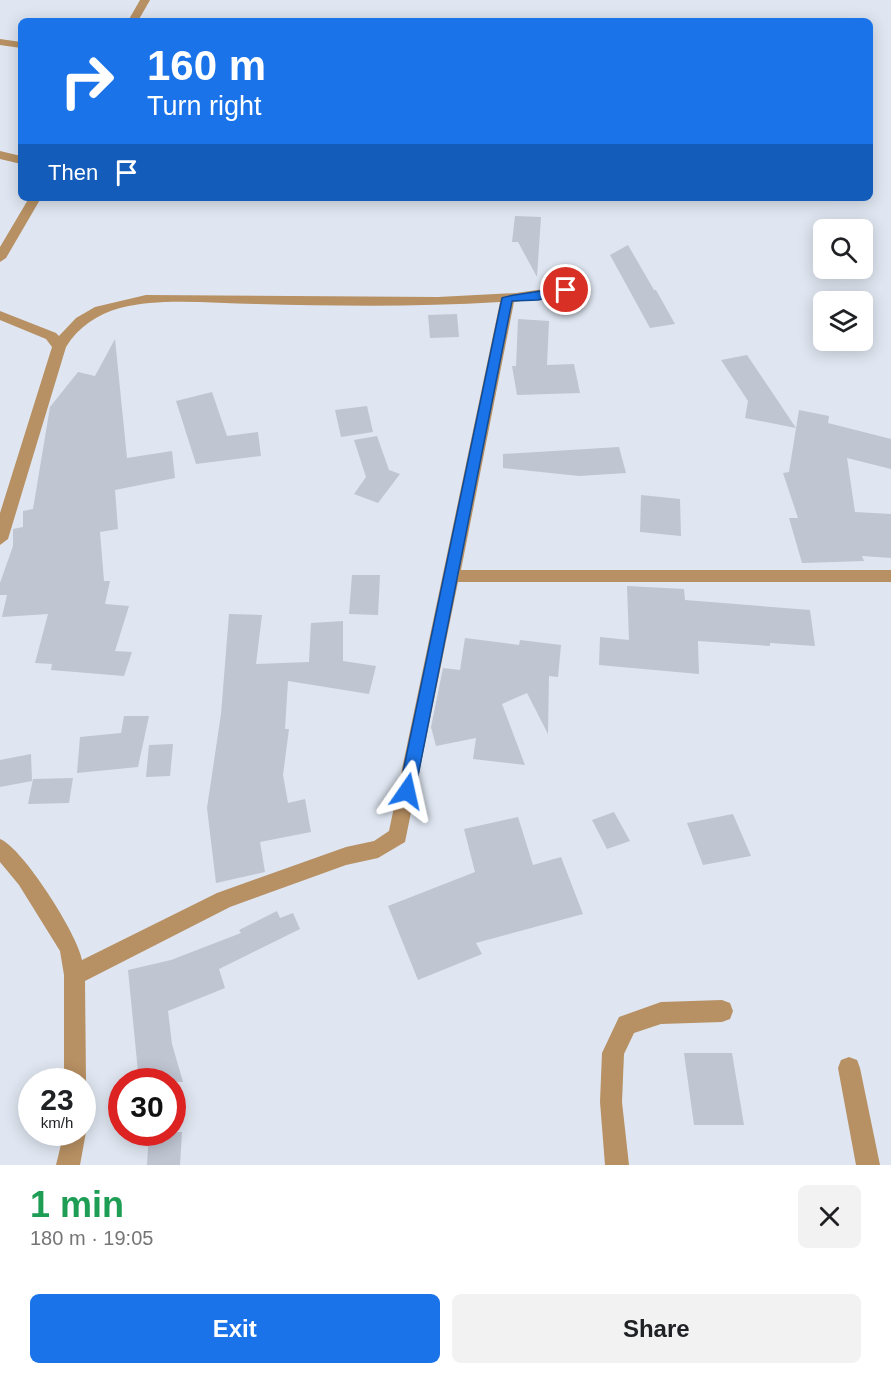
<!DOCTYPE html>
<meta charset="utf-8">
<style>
:root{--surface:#fff;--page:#f2f2f2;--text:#202124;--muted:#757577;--accent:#1a73e8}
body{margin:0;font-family:Helvetica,sans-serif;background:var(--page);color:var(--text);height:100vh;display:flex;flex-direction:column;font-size:22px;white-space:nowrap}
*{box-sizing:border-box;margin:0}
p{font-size:20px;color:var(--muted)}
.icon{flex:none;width:33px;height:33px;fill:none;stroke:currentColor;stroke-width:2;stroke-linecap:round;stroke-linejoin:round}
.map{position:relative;height:1165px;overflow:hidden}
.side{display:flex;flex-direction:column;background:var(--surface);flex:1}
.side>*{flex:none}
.hud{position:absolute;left:18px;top:18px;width:855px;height:183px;border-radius:9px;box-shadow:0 3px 15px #0003;background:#1a73e8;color:#fff;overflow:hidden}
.tools{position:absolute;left:813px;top:219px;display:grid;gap:12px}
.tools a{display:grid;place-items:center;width:60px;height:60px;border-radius:9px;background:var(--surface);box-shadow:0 3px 15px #0003;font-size:30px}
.speed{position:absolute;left:18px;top:1068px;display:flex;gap:12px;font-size:30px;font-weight:700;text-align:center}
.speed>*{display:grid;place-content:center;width:78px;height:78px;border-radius:50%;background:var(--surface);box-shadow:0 3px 15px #0003;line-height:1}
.speed small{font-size:15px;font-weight:400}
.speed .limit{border:9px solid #d22;background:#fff;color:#111}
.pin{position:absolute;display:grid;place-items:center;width:51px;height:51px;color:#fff;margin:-26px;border:3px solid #fff;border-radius:50%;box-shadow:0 2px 6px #0007}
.me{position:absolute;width:66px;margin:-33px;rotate:11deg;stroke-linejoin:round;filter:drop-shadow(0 0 4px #0008)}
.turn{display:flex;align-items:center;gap:21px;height:126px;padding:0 30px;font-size:27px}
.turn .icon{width:78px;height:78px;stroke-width:2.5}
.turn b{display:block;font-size:42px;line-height:51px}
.then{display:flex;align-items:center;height:57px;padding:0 30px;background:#0003;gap:12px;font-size:22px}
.round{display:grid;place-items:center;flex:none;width:63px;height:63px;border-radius:9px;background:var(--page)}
.summary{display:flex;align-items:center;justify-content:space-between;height:102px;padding:0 30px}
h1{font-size:36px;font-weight:700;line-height:45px;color:#1e9e55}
.button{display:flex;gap:12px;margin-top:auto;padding:12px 30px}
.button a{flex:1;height:69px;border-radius:9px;background:var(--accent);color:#fff;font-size:24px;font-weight:700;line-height:69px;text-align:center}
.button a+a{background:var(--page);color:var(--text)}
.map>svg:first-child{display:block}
.building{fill:#bfc5d1}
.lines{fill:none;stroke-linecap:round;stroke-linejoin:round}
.minor{fill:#b79063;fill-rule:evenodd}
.route{fill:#1a73e8;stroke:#114b97;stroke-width:1.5}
</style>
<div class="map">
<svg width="891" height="1165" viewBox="0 0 891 1165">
<rect width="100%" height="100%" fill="#dfe6f1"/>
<path class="building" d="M 515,216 L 541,217 L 537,277 L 518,242 L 512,242 Z
M 628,245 L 654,290 L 656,290 L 675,324 L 650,328 L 610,255 Z
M 457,314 L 459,337 L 430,338 L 428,315 Z
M 518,319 L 549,321 L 547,365 L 574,364 L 580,393 L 517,395 L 512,366 L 516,366 Z
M 115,339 L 127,458 L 172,451 L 175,478 L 115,490 L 118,529 L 100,532 L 104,581 L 110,581 L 105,604 L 129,606 L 115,651 L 132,652 L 124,676 L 51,670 L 52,664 L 35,663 L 48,614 L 2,617 L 7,595 L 0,595 L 0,583 L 13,546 L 13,529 L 23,527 L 23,511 L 33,509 L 50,407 L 78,372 L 95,376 Z
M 747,355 L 796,428 L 745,418 L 748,401 L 721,360 Z
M 212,392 L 227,436 L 258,432 L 261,456 L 196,464 L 176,401 Z
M 367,406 L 373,432 L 341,437 L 335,410 Z
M 799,410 L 829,416 L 828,423 L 891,439 L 891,469 L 847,458 L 855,512 L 891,514 L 891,558 L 862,556 L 864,561 L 802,563 L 789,518 L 798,518 L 783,473 L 789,472 Z
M 377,436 L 389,470 L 400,474 L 378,503 L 354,494 L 366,477 L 354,440 Z
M 619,447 L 626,473 L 579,476 L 503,468 L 503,454 Z
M 641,495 L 680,499 L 681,536 L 640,532 Z
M 352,575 L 380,575 L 378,615 L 349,614 Z
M 627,586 L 684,589 L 685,600 L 810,610 L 815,646 L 770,643 L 770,646 L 698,641 L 699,674 L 599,665 L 600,637 L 629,640 Z
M 229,614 L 262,615 L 256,664 L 309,662 L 311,623 L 343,621 L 343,661 L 376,666 L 369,694 L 288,681 L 285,729 L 289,729 L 283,775 L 288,803 L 305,799 L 311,832 L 260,842 L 265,872 L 216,883 L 207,808 L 221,714 Z
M 465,638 L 519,645 L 520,640 L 561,645 L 558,677 L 549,676 L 548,734 L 527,693 L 502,704 L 525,765 L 473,759 L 476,738 L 436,746 L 431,727 L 443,668 L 460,670 Z
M 124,716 L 149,716 L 138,767 L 77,773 L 80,737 L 121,733 Z
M 173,744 L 170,776 L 146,777 L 149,745 Z
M 31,754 L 32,781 L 0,787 L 0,760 Z
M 73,778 L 69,803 L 28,804 L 33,779 Z
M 614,812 L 630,841 L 607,849 L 592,820 Z
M 733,814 L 751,856 L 703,865 L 687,823 Z
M 518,817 L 533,865 L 561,857 L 583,914 L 476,943 L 482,954 L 418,980 L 388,906 L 475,872 L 464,829 Z
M 277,911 L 280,918 L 293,913 L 300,929 L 219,969 L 225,988 L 168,1011 L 172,1044 L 183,1082 L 139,1082 L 128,970 L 171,960 L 241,933 L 239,930 Z
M 684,1053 L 732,1053 L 744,1125 L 694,1125 Z
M 149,1132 L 182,1132 L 180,1165 L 147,1165 Z"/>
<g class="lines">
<path class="minor" d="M 140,0 L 150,0 L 138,21 L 128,21 Z
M 0,39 L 21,42 L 21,48 L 0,45 Z
M 0,151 L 21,156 L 21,164 L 0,159 Z
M 29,198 L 41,198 L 6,258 L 0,262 L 0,247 Z
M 565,286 L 572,290 L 570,293 L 514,302 L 461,570 L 891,570 L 891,582 L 458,582 L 405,842 L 378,858 L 346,865 L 230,907 L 85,981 L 86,1082 L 82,1090 L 82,1082 L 64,1082 L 64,975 L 60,951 L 19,885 L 0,862 L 0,839 C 23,848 78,935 82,960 L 217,893 L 346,847 L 374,841 L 389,831 L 500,302 C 419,307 338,306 257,304 C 213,304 164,297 120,308 C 98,314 78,327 66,347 L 8,539 L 0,545 L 0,513 L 52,347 L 46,339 L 0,320 L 0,311 L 56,333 L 59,336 L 76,318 L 95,307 L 146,295 L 438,297 L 516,293 Z
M 722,1000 L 730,1003 L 733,1011 L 730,1019 L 722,1022 L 661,1024 L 634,1033 L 624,1054 L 622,1102 L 629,1165 L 605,1165 L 600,1102 L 602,1053 L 619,1017 L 661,1002 Z
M 849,1057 L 857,1060 L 860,1068 L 880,1165 L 856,1165 L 838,1068 L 841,1060 Z
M 82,1124 L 86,1132 L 80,1165 L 56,1165 L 64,1132 L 82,1132 Z"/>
</g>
<path class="route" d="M 566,287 L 569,288 L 569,293 L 538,300 L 512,301 L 415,791 L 413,796 L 407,798 L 402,796 L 399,791 L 502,298 C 506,295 554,290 566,287 Z"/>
</svg>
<div class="tools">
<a><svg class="icon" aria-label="search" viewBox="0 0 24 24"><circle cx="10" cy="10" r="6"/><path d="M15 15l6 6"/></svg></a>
<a><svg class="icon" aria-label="layers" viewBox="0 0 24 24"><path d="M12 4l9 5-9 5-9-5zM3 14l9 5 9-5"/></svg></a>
</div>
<div class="speed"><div>23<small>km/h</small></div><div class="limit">30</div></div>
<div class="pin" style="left:566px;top:290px;background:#d93025"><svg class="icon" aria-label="arrive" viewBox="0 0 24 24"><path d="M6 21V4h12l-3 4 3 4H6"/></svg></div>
<svg class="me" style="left:407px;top:791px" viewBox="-20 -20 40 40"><path d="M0-17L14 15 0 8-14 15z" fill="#1a73e8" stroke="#fff" stroke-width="4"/></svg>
<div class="hud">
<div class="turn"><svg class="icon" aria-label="right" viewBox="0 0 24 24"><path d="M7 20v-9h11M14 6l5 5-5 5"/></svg><div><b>160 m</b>Turn right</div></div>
<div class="then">Then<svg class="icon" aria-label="arrive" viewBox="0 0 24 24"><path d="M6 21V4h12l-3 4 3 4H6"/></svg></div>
</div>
</div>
<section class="side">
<div class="summary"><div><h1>1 min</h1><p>180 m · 19:05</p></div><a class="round"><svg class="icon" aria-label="close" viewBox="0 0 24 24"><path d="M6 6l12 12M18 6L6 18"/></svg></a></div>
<div class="button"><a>Exit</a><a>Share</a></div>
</section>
